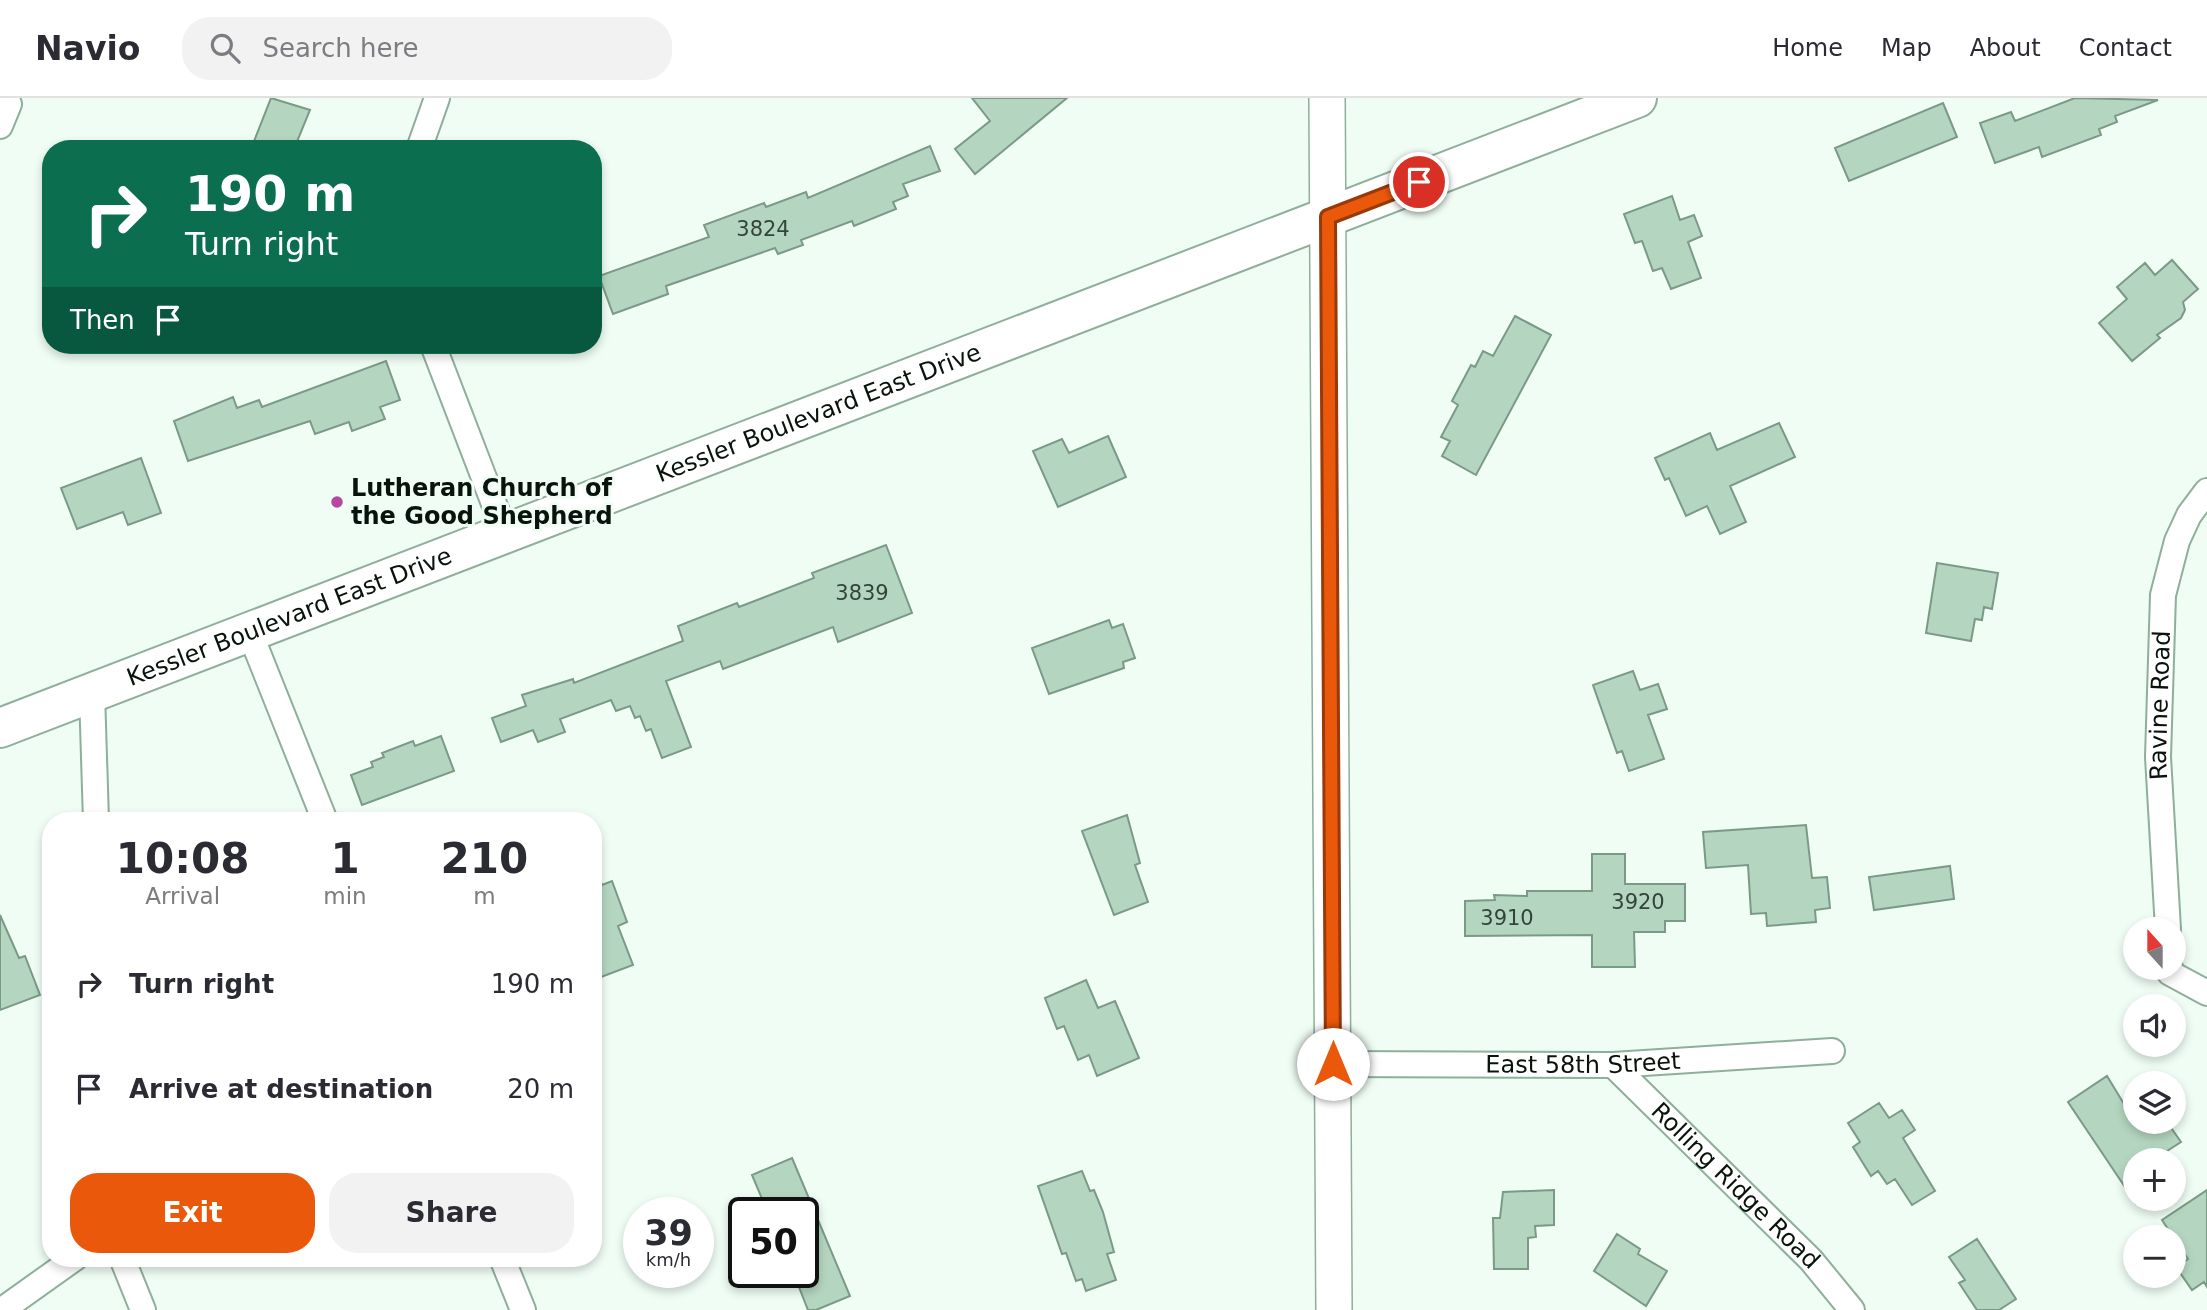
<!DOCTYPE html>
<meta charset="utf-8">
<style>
:root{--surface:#fff;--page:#f2f2f3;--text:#2b2b33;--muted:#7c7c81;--line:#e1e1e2;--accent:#ea580c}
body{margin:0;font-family:"DejaVu Sans",sans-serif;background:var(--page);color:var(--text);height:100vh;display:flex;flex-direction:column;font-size:26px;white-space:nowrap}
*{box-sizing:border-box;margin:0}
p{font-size:23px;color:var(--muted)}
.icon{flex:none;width:38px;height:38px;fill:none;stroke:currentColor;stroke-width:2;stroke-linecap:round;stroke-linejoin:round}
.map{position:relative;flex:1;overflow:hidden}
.drawer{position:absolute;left:42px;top:714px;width:560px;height:455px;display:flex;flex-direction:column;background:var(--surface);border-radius:28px;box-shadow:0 4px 10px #0003}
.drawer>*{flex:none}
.hud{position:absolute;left:42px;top:42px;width:560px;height:214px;border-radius:28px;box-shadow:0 4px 10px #0003;background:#0b6e4f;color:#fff;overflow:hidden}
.needle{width:46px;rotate:339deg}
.buttons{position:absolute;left:2123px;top:819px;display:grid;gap:14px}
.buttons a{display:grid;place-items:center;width:63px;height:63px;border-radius:50%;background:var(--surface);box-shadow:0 4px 10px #0003;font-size:35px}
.speed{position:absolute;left:623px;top:1099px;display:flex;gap:14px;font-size:35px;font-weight:700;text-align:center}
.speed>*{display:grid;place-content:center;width:91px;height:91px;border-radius:50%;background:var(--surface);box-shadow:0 4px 10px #0003;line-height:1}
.speed small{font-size:18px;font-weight:400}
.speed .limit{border:4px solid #111;border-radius:10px;background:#fff;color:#111}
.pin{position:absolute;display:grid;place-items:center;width:60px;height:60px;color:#fff;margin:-30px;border:4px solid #fff;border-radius:50%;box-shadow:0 2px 7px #0007}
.me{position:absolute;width:77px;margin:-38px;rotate:0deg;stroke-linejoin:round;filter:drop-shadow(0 0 5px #0008)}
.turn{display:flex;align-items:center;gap:24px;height:147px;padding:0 28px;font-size:32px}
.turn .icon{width:91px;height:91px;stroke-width:2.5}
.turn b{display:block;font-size:49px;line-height:60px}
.then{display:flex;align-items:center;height:66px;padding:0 28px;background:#0003;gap:14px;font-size:26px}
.eta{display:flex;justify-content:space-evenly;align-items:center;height:119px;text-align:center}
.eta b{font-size:42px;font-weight:800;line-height:49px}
.cta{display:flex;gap:14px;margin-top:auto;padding:14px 28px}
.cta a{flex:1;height:80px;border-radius:28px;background:var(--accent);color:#fff;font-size:28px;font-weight:800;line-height:80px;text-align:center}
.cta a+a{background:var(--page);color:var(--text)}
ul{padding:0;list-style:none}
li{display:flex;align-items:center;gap:21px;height:105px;padding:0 28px}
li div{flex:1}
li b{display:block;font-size:26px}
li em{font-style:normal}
header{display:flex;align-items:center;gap:42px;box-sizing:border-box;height:98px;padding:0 35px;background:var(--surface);border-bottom:2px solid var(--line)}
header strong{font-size:33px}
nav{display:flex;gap:38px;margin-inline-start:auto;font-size:24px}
.search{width:490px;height:63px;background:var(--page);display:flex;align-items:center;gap:18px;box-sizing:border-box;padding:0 24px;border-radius:28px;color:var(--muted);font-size:26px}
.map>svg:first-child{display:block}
.building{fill:#b4d6c0;stroke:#7a9a85;stroke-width:2}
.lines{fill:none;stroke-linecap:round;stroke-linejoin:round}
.street-casing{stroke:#8eaf99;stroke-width:28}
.secondary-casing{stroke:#8eaf99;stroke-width:38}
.primary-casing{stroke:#8eaf99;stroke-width:42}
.street{stroke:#fff;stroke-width:24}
.secondary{stroke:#fff;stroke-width:35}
.primary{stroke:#fff;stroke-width:38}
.route-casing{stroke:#983908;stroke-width:18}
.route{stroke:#ea580c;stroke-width:12}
.poi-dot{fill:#b847a2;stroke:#effdf4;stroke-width:2.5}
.labels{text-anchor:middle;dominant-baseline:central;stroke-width:6;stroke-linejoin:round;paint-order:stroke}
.number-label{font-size:21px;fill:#324438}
.street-label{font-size:24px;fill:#07130b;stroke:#effdf4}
.poi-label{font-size:24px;font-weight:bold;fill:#07130b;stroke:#effdf4;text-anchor:start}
</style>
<header>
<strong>Navio</strong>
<div class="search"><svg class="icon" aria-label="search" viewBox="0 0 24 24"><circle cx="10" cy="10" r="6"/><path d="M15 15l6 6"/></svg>Search here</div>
<nav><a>Home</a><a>Map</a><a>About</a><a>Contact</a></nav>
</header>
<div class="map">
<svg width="2207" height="1212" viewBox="0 0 2207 1212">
<rect width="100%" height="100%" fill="#effdf4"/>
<path class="building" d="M 271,0 L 310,12 L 294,51 L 251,51 Z
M 972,0 L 1067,0 L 975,76 L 955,51 L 990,23 Z
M 2075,0 L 2158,2 L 2115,18 L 2117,24 L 2099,31 L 2101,37 L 2042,59 L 2039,49 L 1995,65 L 1980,25 L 2011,14 L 2015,23 Z
M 1943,5 L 1957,39 L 1849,83 L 1835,50 Z
M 930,48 L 940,73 L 903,86 L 908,98 L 893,104 L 896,111 L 854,128 L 852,123 L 801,142 L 803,147 L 778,156 L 775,150 L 666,188 L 668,196 L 613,216 L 599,178 L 709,139 L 704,127 L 764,105 L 766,109 L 806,94 L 808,100 Z
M 1672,98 L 1680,122 L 1694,117 L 1702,138 L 1688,144 L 1701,180 L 1671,191 L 1662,170 L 1653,173 L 1642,143 L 1635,145 L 1624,116 Z
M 2172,162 L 2198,191 L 2183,204 L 2185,212 L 2181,220 L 2157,237 L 2160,240 L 2132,263 L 2099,225 L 2127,201 L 2117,189 L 2145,165 L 2155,177 Z
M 1515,218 L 1551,237 L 1476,377 L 1442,358 L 1450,343 L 1441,339 L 1458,307 L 1452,303 L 1471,267 L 1475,269 L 1483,253 L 1493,258 Z
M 386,263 L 400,302 L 380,309 L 385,321 L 352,333 L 349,324 L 315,336 L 310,323 L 188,363 L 174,323 L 233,299 L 237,310 L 259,302 L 262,309 Z
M 1779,325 L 1795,359 L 1730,388 L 1746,424 L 1720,436 L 1707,408 L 1686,418 L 1669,380 L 1665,382 L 1655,360 L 1710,335 L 1717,352 Z
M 1108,338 L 1126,379 L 1058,409 L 1033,353 L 1062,341 L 1069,355 Z
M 141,360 L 161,415 L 128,427 L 123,414 L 77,431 L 61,390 Z
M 886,447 L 912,515 L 838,544 L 833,529 L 723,571 L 720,563 L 666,583 L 691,649 L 662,660 L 651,631 L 646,633 L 640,618 L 635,620 L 630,608 L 616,613 L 611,602 L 560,621 L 565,634 L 538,644 L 533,632 L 501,644 L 492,620 L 526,608 L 522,597 L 573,581 L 574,585 L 683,543 L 678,528 L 737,505 L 739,509 L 814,480 L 812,475 Z
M 1937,465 L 1998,475 L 1992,511 L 1984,509 L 1982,522 L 1975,521 L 1971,543 L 1926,535 Z
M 1109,522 L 1112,530 L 1123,526 L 1135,560 L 1123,564 L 1124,570 L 1049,596 L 1032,550 Z
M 1633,573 L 1640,592 L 1658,586 L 1667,611 L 1648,617 L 1664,661 L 1629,673 L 1622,653 L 1617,655 L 1593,587 Z
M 441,638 L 454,673 L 362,707 L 351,677 L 373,669 L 371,664 L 384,659 L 382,655 L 413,643 L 415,648 Z
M 1127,717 L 1140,765 L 1135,767 L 1148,804 L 1114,817 L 1082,733 Z
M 1806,727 L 1812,780 L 1827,779 L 1830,810 L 1815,812 L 1816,824 L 1767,828 L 1766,815 L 1751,816 L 1748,767 L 1706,770 L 1703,734 Z
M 1592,756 L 1625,756 L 1625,786 L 1685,786 L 1685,823 L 1665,823 L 1665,834 L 1634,834 L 1635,869 L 1592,869 L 1592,837 L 1465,838 L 1465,803 L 1495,802 L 1494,797 L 1527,798 L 1527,793 L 1592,793 Z
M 593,768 L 602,787 L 612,783 L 627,824 L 618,828 L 633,867 L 593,882 Z
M 1950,768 L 1954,801 L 1874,812 L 1869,779 Z
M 0,817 L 19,860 L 25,858 L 40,897 L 0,912 Z
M 1086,882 L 1098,910 L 1115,903 L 1139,960 L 1097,978 L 1089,957 L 1078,962 L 1064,928 L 1057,931 L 1045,900 Z
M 2107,978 L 2135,1024 L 2167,1024 L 2181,1044 L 2153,1062 L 2135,1062 L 2135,1104 L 2068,1004 Z
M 1879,1005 L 1889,1020 L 1902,1012 L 1915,1032 L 1903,1040 L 1935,1093 L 1912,1107 L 1895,1081 L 1887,1086 L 1878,1073 L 1871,1078 L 1853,1049 L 1860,1044 L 1848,1025 Z
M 792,1060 L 850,1198 L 816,1212 L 808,1212 L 793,1174 L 803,1174 L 803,1115 L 768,1115 L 752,1077 Z
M 1082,1073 L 1090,1093 L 1094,1092 L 1103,1114 L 1114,1154 L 1107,1156 L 1116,1182 L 1086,1193 L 1082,1181 L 1076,1183 L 1066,1155 L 1062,1156 L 1038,1088 Z
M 1554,1092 L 1554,1127 L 1535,1128 L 1536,1139 L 1528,1140 L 1528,1171 L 1494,1171 L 1493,1120 L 1500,1120 L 1503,1094 Z
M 2207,1092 L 2207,1189 L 2204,1184 L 2192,1192 L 2176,1169 L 2188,1161 L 2162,1122 Z
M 1617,1136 L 1640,1151 L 1638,1156 L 1667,1173 L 1646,1208 L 1594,1173 Z
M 1977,1141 L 2016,1201 L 1999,1212 L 1977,1212 L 1959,1185 L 1965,1182 L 1949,1159 Z"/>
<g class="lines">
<g class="street-casing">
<g id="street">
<path d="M 0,28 L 9,6 L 6,0"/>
<path d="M 419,51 L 437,0"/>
<path d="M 433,247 L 506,437"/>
<path d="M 250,535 L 325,723"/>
<path d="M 92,595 L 96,723"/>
<path id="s1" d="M 2168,831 L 2158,659 L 2163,497 L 2177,443 L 2189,417 L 2207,393"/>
<path d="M 2170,870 L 2170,875 L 2207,895"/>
<path id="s2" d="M 1333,966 L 1613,967 L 1832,953"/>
<path id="s3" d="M 1613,967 L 1811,1162 L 1852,1212"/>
<path d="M 122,1160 L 143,1212"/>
<path d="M 502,1160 L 523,1212"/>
<path d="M 2,1212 L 75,1160"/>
</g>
</g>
<g class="secondary-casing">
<path id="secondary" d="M 1327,0 L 1334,1212"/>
</g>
<g class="primary-casing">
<g id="primary">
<path id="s4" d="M 0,630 L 1637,0"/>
</g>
</g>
<use href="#street" class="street"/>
<use href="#secondary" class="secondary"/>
<use href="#primary" class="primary"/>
</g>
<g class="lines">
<g class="route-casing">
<path id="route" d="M 1333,966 L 1328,119 L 1419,84"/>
</g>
<use href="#route" class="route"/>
</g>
<circle class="poi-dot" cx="337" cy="404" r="7"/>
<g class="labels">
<g class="number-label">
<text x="763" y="131">3824</text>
<text x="862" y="495">3839</text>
<text x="1638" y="804">3920</text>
<text x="1507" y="820">3910</text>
</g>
<g class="street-label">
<text stroke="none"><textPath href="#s4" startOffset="877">Kessler Boulevard East Drive</textPath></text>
<text stroke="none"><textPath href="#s4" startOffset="310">Kessler Boulevard East Drive</textPath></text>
<text stroke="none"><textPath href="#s1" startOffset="224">Ravine Road</textPath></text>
<text stroke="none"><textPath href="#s2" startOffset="250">East 58th Street</textPath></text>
<text stroke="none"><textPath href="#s3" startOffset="172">Rolling Ridge Road</textPath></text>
</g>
<g class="poi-label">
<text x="351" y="390">Lutheran Church of<tspan x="351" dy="28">the Good Shepherd</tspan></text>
</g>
</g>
</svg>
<div class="buttons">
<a><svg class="needle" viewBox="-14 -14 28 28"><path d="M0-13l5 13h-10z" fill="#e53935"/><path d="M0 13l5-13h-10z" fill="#7c7c81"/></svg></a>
<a><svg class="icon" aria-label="sound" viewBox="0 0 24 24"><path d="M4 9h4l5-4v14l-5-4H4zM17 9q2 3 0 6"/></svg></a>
<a><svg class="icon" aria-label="layers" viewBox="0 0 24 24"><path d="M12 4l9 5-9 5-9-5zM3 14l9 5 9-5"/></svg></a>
<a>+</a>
<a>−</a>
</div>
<div class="speed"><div>39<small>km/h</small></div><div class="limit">50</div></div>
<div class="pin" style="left:1419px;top:84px;background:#d93025"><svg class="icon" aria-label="arrive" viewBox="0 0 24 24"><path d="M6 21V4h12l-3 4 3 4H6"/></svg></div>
<svg class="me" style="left:1333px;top:966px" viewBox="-20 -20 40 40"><circle r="19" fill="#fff"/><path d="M0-13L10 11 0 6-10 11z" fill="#ea580c"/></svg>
<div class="hud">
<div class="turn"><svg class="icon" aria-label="right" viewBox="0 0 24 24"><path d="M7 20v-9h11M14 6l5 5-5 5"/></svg><div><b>190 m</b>Turn right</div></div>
<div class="then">Then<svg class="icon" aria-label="arrive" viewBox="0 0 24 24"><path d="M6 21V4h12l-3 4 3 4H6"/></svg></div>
</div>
<section class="drawer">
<div class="eta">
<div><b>10:08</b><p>Arrival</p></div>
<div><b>1</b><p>min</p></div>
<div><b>210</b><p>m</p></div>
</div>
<ul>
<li><svg class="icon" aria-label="right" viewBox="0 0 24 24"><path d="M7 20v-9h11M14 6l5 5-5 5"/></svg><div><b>Turn right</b></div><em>190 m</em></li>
<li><svg class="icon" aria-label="arrive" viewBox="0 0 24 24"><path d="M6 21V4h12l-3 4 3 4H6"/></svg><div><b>Arrive at destination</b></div><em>20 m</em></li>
</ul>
<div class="cta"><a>Exit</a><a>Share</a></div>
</section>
</div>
